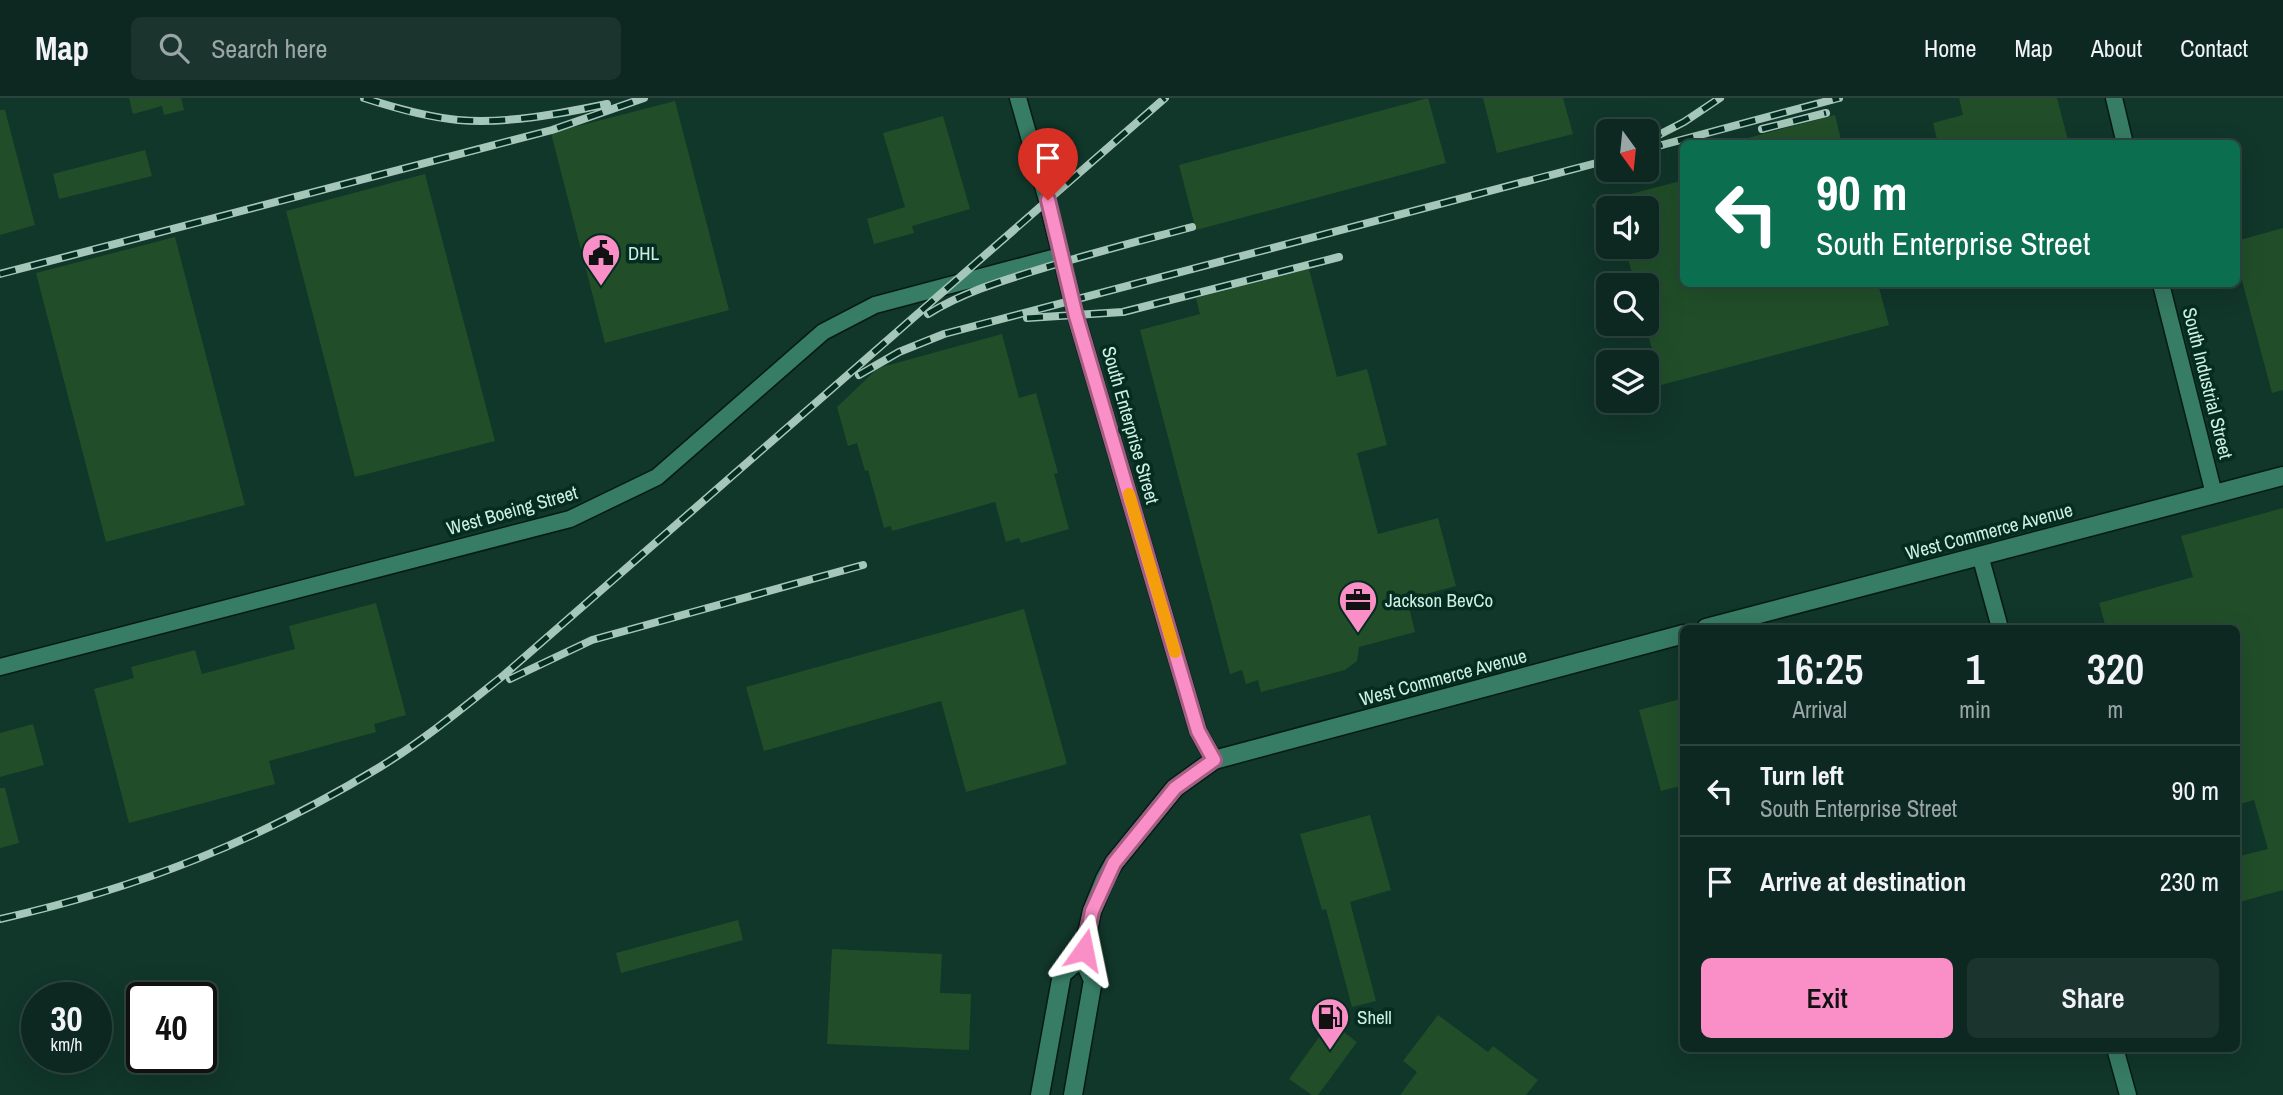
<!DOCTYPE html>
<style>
:root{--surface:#0d2820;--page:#1b342d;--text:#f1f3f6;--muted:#9aa6a5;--line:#2d443e;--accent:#fa8fc7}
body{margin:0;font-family:"Archivo Narrow",sans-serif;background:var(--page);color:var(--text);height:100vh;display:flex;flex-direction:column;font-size:26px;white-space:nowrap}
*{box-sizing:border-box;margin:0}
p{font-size:23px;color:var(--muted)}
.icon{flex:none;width:38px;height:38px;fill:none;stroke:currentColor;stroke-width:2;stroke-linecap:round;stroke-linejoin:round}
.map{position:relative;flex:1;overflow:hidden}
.sheet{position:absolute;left:1680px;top:527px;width:560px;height:427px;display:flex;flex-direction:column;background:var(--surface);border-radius:10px;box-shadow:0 7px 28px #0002,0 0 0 2px var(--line)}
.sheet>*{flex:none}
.guide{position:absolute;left:1680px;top:42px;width:560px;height:147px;border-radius:10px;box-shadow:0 7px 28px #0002,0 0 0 2px var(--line);background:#0b6e4f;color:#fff;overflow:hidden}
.needle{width:46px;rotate:165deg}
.buttons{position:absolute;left:1596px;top:21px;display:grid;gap:14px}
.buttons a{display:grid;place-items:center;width:63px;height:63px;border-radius:10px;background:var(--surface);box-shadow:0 7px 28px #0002,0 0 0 2px var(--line);font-size:35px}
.speed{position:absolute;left:21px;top:884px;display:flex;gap:14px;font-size:35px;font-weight:700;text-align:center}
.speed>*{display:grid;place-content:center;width:91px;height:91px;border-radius:50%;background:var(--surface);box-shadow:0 7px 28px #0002,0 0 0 2px var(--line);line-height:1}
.speed small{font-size:18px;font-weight:400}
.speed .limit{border:4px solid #111;border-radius:10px;background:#fff;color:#111}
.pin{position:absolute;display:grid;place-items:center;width:60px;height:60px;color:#fff;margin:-72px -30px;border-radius:50% 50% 50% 0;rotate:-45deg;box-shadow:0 0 7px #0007}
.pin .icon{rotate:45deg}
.me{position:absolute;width:77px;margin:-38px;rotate:12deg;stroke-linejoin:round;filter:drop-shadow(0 0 5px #0008)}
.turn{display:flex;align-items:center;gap:24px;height:147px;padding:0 21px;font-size:32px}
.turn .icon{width:91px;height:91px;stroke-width:2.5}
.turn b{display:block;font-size:49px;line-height:60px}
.eta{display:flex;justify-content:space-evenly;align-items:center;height:119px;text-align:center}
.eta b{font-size:42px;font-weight:600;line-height:49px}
.cta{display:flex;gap:14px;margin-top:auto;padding:14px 21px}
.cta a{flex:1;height:80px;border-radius:10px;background:var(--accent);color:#111;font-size:28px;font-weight:600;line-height:80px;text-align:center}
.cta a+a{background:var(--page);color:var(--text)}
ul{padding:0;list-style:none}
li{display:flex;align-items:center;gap:21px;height:91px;padding:0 21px;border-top:2px solid var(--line)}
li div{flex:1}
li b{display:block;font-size:26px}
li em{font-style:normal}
header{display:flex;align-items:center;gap:42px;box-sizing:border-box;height:98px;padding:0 35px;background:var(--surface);border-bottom:2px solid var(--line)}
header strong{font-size:33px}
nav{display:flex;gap:38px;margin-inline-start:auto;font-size:24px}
.search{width:490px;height:63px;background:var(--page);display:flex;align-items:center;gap:18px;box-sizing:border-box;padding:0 24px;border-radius:10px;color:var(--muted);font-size:26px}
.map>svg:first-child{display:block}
.building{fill:#214e29}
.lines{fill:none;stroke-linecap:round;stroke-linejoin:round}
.minor-casing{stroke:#061b14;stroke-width:19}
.tertiary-casing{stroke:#061b14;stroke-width:21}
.minor{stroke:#377c64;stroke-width:16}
.tertiary{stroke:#377c64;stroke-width:18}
.rail-casing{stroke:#a4c7b9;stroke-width:8}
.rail{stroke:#052c20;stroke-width:5;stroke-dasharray:16;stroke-linecap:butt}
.route-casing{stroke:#a25d81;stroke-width:18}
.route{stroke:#fa8fc7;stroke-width:12}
.slow{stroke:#f59e0b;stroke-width:12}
.labels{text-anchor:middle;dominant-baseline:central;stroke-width:7;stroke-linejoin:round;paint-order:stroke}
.poi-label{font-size:19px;fill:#cef0e2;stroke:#052c20;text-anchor:start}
.street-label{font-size:19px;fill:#cef0e2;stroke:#052c20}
</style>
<header>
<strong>Map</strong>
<div class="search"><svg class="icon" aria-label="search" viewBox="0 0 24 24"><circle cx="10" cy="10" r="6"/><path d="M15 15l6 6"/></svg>Search here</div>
<nav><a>Home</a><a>Map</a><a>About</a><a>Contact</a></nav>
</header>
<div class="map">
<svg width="2283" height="997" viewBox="0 0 2283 997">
<rect width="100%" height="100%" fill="#11362a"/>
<path class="building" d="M 129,0 L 181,0 L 184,12 L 164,17 L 162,8 L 133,16 Z
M 1428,0 L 1446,65 L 1196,132 L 1179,67 Z
M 1483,0 L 1563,0 L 1573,36 L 1497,55 Z
M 1959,0 L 2057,0 L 2069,46 L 1938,46 L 1933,25 L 1963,17 Z
M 675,3 L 729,212 L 605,245 L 551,35 Z
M 0,12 L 5,12 L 35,127 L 0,137 Z
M 1835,17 L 1842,46 L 1745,46 L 1744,41 Z
M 943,18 L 970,111 L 912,128 L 914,135 L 874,146 L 867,121 L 905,109 L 883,35 Z
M 145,52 L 152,78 L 59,101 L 53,76 Z
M 425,76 L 495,343 L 355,379 L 286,113 Z
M 1684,82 L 1684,186 L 1878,186 L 1889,227 L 1661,287 L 1647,232 L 1647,187 L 1635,187 L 1625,149 L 1647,149 L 1647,110 L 1593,110 L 1592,106 Z
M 2283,130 L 2283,292 L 2272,295 L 2236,160 L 2236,143 Z
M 175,139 L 245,407 L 106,444 L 36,175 Z
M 1309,171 L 1337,279 L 1367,271 L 1387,347 L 1357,355 L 1378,436 L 1438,420 L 1456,488 L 1407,501 L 1415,534 L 1359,549 L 1357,563 L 1345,572 L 1261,594 L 1258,582 L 1246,586 L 1242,572 L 1230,576 L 1140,232 L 1200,216 L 1196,200 Z
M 1002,236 L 1019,300 L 1036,295 L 1058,375 L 1054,376 L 1069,431 L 1021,445 L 1019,440 L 1006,444 L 995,404 L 892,433 L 891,428 L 884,430 L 868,372 L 865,373 L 857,345 L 848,348 L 837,309 L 878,270 Z
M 2283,410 L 2283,792 L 2236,805 L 2236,759 L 2268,751 L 2254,702 L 2236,707 L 2236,530 L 2106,530 L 2099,505 L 2193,479 L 2181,438 Z
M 376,505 L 406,617 L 374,626 L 376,634 L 269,663 L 275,686 L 129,725 L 94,591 L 134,580 L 131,569 L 195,552 L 202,576 L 295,551 L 289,528 Z
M 1024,511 L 1067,666 L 966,694 L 941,603 L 764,653 L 746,589 Z
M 1684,600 L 1684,687 L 1661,693 L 1639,612 Z
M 33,626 L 44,667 L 0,679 L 0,635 Z
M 0,690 L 5,690 L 19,745 L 0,750 Z
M 1370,717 L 1391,792 L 1350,804 L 1376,903 L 1352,909 L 1326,811 L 1322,812 L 1300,736 Z
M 738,822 L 743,842 L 621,875 L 616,855 Z
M 832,851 L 942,856 L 940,895 L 971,896 L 969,952 L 827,946 Z
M 1438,917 L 1488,954 L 1493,948 L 1538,982 L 1526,997 L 1400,997 L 1417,974 L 1403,963 Z
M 1330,924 L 1357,944 L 1318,997 L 1312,997 L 1289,981 Z"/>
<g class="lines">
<g class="minor-casing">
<path id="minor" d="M 1018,0 L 1047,102 L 1076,218 L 1198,633 L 1214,662
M 2114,0 L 2125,46
M 2161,186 L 2214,396
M 1980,457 L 2000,530
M 0,569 L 570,421 L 657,379 L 823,234 L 875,207 L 1060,158
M 2115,950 L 2128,997"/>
</g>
<g class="tertiary-casing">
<path id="tertiary" d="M 1706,530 L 2283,378
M 1040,997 L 1062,876 L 1082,859
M 1073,997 L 1093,882 L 1082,859 L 1092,813 L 1105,781 L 1114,765 L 1175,690 L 1214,662 L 1684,536"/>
</g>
<use href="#minor" class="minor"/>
<use href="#tertiary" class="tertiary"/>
<g class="rail-casing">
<path id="rail" d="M 364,0 C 395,10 426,19 458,22 C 507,26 559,16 607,6
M 1762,31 L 1826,15
M 1647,43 L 1684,24 L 1720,0
M 1647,51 L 1839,0
M 0,176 L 552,32 L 644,0
M 928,216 C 962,195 998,184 1037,172 C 1088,156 1140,143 1192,129
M 1027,220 L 1123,214 L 1339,159
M 859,277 L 899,254 L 944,236 L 1608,62
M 510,581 L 592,542 L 863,467
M 0,821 C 139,790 258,743 380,669 C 424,642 464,609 504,577 L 1165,0"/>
</g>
<use href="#rail" class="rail"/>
</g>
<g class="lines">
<g class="route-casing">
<path id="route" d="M 1048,102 L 1076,218 L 1198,633 L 1214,662 L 1175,690 L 1114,765 L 1092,813 L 1084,852"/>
</g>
<use href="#route" class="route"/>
<path class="slow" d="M 1129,396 L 1175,554"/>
</g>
<defs>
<g id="civic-pin" transform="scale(2.0125)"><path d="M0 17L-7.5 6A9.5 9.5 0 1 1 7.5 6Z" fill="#fa8fc7" stroke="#052c20"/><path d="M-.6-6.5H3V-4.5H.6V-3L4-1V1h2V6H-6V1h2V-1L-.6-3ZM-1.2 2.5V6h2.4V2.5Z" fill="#111"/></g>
<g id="office-pin" transform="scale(2.0125)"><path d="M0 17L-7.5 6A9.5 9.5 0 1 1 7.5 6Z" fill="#fa8fc7" stroke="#052c20"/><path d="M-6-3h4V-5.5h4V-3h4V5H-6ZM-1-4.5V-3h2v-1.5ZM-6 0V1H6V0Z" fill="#111"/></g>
<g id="fuel-pin" transform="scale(2.0125)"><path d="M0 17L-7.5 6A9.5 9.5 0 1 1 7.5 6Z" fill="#fa8fc7" stroke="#052c20"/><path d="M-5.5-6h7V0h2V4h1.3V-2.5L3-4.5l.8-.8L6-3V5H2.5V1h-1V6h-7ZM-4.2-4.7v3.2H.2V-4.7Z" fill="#111"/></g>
</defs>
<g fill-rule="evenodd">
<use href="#civic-pin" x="601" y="155"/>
<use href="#office-pin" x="1358" y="502"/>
<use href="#fuel-pin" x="1330" y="919"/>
</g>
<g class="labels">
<g class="poi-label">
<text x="628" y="155">DHL</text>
<text x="1385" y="502">Jackson BevCo</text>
<text x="1357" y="919">Shell</text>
</g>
<g class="street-label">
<text transform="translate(2208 285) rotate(76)">South Industrial Street</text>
<text transform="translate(1131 327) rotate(74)">South Enterprise Street</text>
<text transform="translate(512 412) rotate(-16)">West Boeing Street</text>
<text transform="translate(1989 433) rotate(-15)">West Commerce Avenue</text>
<text transform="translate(1443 579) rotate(-15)">West Commerce Avenue</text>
</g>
</g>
</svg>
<div class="buttons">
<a><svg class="needle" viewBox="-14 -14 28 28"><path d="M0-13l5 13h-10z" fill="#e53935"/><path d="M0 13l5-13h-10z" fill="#9aa6a5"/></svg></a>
<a><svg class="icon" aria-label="sound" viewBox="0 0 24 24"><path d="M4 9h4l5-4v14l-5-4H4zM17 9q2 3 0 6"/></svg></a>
<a><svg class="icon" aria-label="search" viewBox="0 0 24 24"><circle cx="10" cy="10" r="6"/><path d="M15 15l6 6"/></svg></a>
<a><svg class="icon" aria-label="layers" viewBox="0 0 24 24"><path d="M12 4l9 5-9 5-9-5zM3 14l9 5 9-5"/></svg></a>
</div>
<div class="speed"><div>30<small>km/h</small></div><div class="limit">40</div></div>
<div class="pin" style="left:1048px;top:102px;background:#d93025"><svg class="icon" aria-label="arrive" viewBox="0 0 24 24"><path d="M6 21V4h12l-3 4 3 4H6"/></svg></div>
<svg class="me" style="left:1084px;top:852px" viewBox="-20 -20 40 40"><path d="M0-17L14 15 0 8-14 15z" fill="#fa8fc7" stroke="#fff" stroke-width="4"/></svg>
<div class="guide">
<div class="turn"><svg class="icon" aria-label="left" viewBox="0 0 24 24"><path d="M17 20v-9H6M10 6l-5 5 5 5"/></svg><div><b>90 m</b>South Enterprise Street</div></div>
</div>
<section class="sheet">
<div class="eta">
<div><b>16:25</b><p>Arrival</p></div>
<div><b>1</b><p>min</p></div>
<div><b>320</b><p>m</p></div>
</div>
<ul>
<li><svg class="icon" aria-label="left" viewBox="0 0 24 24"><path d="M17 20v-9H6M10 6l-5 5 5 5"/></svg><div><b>Turn left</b><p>South Enterprise Street</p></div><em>90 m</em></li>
<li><svg class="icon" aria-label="arrive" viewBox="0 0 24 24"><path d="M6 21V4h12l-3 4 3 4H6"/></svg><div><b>Arrive at destination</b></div><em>230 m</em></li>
</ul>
<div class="cta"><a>Exit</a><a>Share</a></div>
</section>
</div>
